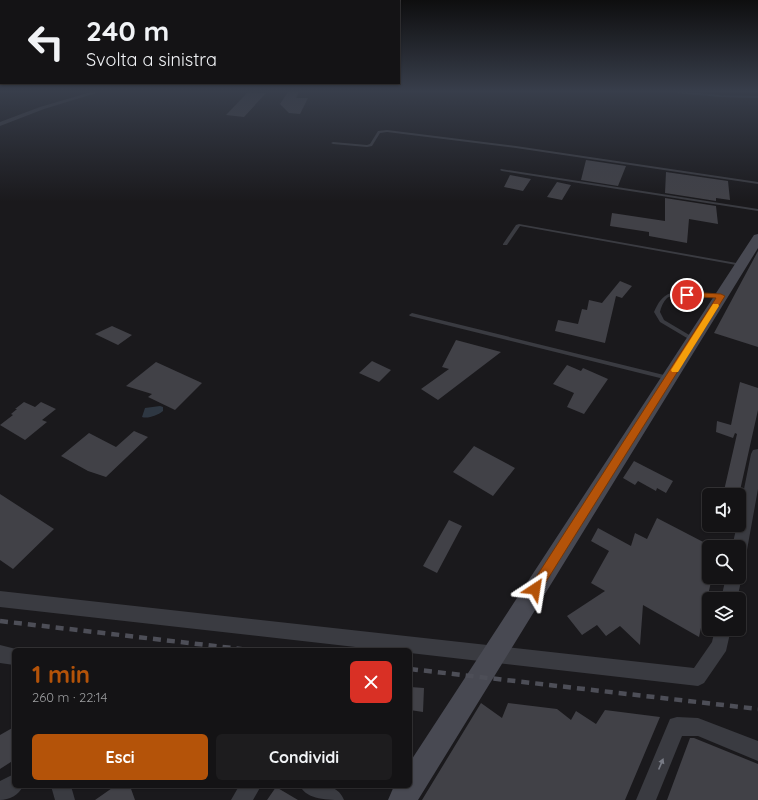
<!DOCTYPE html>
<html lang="it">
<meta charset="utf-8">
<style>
:root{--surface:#141315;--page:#1d1c1e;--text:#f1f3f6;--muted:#9d9ea0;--line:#333234;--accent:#b45309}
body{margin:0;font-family:Quicksand,sans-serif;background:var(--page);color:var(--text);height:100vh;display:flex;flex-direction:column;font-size:15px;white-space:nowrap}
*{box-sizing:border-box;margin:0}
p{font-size:13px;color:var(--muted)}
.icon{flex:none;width:22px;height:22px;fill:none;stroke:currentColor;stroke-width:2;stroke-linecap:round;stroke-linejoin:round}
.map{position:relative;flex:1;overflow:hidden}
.drawer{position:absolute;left:12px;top:648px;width:400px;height:140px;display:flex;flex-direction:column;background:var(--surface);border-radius:6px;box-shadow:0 1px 3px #0004,0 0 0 1px var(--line)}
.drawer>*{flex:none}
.guide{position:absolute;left:0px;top:0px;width:400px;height:84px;box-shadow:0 1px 3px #0004,0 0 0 1px var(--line);background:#141315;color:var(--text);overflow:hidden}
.buttons{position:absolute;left:702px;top:488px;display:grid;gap:8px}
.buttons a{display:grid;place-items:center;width:44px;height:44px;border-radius:6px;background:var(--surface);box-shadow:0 1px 3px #0004,0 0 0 1px var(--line);font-size:20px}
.pin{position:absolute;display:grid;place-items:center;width:34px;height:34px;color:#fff;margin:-17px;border:2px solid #fff;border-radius:50%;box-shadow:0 1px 4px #0007}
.me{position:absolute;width:44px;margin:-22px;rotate:33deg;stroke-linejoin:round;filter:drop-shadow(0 0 3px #0008)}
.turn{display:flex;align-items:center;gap:14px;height:84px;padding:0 20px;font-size:18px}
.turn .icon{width:52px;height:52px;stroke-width:2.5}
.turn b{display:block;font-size:28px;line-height:34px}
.round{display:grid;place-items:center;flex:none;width:42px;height:42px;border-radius:6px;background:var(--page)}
.head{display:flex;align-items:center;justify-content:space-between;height:68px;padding:0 20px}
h1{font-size:24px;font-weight:700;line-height:30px;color:var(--accent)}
.button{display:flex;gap:8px;margin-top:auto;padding:8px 20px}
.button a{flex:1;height:46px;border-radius:6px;background:var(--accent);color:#fff;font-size:16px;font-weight:700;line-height:46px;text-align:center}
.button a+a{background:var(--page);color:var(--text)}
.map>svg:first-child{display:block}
.water{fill:#2e3742}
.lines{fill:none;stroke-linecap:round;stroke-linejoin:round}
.stream{stroke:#2e3742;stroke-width:2}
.building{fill:#414147}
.lane{fill:#3a3b41;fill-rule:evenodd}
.street{fill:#3a3b41;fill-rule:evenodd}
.secondary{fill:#484952;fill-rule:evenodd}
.rail{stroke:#4d4e57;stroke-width:4.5;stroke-dasharray:8 6;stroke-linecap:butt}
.oneway{fill:#787b85}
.route{fill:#b45309;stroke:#753606}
.slow{fill:#f59e0b}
</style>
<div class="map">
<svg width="758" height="800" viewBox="0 0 758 800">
<rect width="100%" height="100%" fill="#1a191c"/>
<path class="water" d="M 160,406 L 163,407 L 163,411 C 158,415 148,419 142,417 L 145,408 Z"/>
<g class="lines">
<path class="stream" d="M 676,92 L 720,96 L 758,97"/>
</g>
<path class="building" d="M 248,92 L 266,93 L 244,117 L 226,115 Z
M 288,92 L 299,92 L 296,98 L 308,98 L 300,114 L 289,113 L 280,104 Z
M 586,160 L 626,166 L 618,186 L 581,180 Z
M 666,172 L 728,181 L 730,200 L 716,198 L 716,201 L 665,193 Z
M 510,175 L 531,179 L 523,191 L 504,187 Z
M 557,182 L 571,185 L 562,200 L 547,197 Z
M 665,198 L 716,206 L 718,224 L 689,219 L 687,243 L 649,236 L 649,232 L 610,226 L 612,213 L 665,221 Z
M 758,251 L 758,347 L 714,333 Z
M 620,281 L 632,286 L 622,298 L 616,296 L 605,343 L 555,331 L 558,320 L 578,324 L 582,309 L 587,310 L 589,300 L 602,303 Z
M 112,326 L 132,335 L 118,345 L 95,334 Z
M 456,340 L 501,352 L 438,400 L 421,389 L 449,369 L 442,367 Z
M 372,361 L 391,370 L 379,382 L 359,373 Z
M 156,362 L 202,383 L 175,410 L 148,397 L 152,394 L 126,386 Z
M 567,365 L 581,371 L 583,368 L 608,379 L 584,414 L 567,407 L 574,393 L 553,384 Z
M 740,382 L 758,388 L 758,410 L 739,495 L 723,495 L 737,434 L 735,433 L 733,438 L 716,432 L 717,421 L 731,425 Z
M 24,402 L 35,407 L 41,402 L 56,409 L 42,420 L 47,422 L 25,440 L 0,425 L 13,415 L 11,414 L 17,409 L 15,409 Z
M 134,431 L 148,437 L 106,477 L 88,471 L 61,456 L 89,433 L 116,447 Z
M 474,446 L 515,468 L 493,496 L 453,472 Z
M 634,461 L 673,481 L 666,493 L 657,488 L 656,491 L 638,481 L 635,485 L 623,478 Z
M 0,494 L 54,529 L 13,569 L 0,560 Z
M 657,518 L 709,545 L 709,577 L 712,577 L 699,637 L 643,605 L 640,645 L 620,626 L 606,636 L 597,625 L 582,635 L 567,616 L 605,591 L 591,583 L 609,551 L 591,541 L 598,528 L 631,546 L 635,533 L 647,539 Z
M 449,520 L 462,526 L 437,573 L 423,566 Z
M 410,687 L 424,688 L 423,712 L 410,710 Z
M 481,703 L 502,718 L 508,703 L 557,709 L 571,720 L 576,711 L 596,724 L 605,710 L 660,717 L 625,800 L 422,800 Z
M 14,727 L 14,760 L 0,769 L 0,735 Z
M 690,738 L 694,738 L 758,764 L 758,800 L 667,800 Z
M 115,786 L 130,786 L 135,800 L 95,800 Z
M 276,787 L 298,800 L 267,800 Z"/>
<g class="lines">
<path class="lane" d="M 387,130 L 516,146 L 758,182 L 758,184 L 516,148 L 387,132 L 380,133 L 372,146 L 367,147 L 333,144 L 331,143 L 333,142 L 367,145 L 370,144 L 378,131 Z
M 501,169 L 758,209 L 758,211 L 502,171 L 500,170 Z
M 519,224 L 742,264 L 744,265 L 742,266 L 520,226 L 507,245 L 503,245 L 503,244 L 516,225 Z
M 671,293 L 685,293 L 721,295 L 723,296 L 721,297 C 711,297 674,293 667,298 C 663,302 661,307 660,312 L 664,320 L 696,339 L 697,340 L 696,341 L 692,341 L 660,322 L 654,312 C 658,303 662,296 671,293 Z
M 412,313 L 668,376 L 671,378 L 668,380 L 410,316 L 409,315 Z"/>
<path class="street" d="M 98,90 L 106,90 L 44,109 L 0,126 L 0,122 L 40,107 Z
M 758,449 L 758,489 L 747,550 L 744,555 L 739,557 L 739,547 L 732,547 L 737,525 L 739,525 L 739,514 L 751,454 L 753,450 Z
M 739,572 L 742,577 L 737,599 L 721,599 L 726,577 L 739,577 Z
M 0,591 L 694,668 L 712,642 L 715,629 L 731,629 L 726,651 L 704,683 L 698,686 L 410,653 L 410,650 L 382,650 L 0,607 Z
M 0,645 L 20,650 L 14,650 L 14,665 L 0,663 Z
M 677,717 L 698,718 L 758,741 L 758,761 L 698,736 L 682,736 L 656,800 L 636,800 L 670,719 Z
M 14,774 L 14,786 L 23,786 C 19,795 9,800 0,800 L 0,781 Z
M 51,786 L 71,786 L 75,800 L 55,800 Z
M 239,786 L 261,786 L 253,800 L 231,800 Z
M 300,786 C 316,786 337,782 344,800 C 328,800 307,800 300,786 Z"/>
<path class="secondary" d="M 758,234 L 758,248 L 418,800 L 388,800 L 394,786 L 410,786 L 410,762 L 752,238 L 754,235 Z"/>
<path class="rail" d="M 0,621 L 249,650
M 410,669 L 758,709"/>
</g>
<defs><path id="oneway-solid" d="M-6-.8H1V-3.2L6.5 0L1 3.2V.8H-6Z"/></defs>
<use class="oneway" href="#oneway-solid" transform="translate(661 764) rotate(-67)"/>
<linearGradient id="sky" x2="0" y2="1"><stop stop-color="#0e0e0f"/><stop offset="0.45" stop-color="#383e4b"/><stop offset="1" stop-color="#383e4b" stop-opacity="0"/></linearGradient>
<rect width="758" height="202" fill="url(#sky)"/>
<path class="route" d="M 687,292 L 721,294 L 725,296 L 539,593 L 535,595 L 531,593 L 529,589 L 531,585 L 716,298 L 684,296 L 684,293 Z"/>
<path class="slow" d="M 713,304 L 718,304 L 719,306 L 678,372 L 672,372 L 671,370 Z"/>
</svg>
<div class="buttons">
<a><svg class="icon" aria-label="sound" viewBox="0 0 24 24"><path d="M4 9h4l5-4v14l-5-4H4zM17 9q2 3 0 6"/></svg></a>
<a><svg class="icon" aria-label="search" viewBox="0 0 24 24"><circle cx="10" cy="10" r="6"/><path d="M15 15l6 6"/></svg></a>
<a><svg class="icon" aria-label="layers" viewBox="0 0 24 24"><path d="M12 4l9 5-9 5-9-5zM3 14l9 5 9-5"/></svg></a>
</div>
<div class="pin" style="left:687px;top:295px;background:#d93025"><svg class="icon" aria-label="arrive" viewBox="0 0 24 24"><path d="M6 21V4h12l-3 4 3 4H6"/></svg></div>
<svg class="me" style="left:535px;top:589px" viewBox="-20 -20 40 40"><path d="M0-17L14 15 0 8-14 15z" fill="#b45309" stroke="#fff" stroke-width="4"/></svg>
<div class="guide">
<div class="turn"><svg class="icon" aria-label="left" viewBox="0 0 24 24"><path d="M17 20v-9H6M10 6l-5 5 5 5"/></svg><div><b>240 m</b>Svolta a sinistra</div></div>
</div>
<section class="drawer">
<div class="head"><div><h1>1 min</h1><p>260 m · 22:14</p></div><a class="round" style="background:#d93025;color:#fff"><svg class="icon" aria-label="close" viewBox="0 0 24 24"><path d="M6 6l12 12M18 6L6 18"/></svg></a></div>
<div class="button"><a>Esci</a><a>Condividi</a></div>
</section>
</div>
